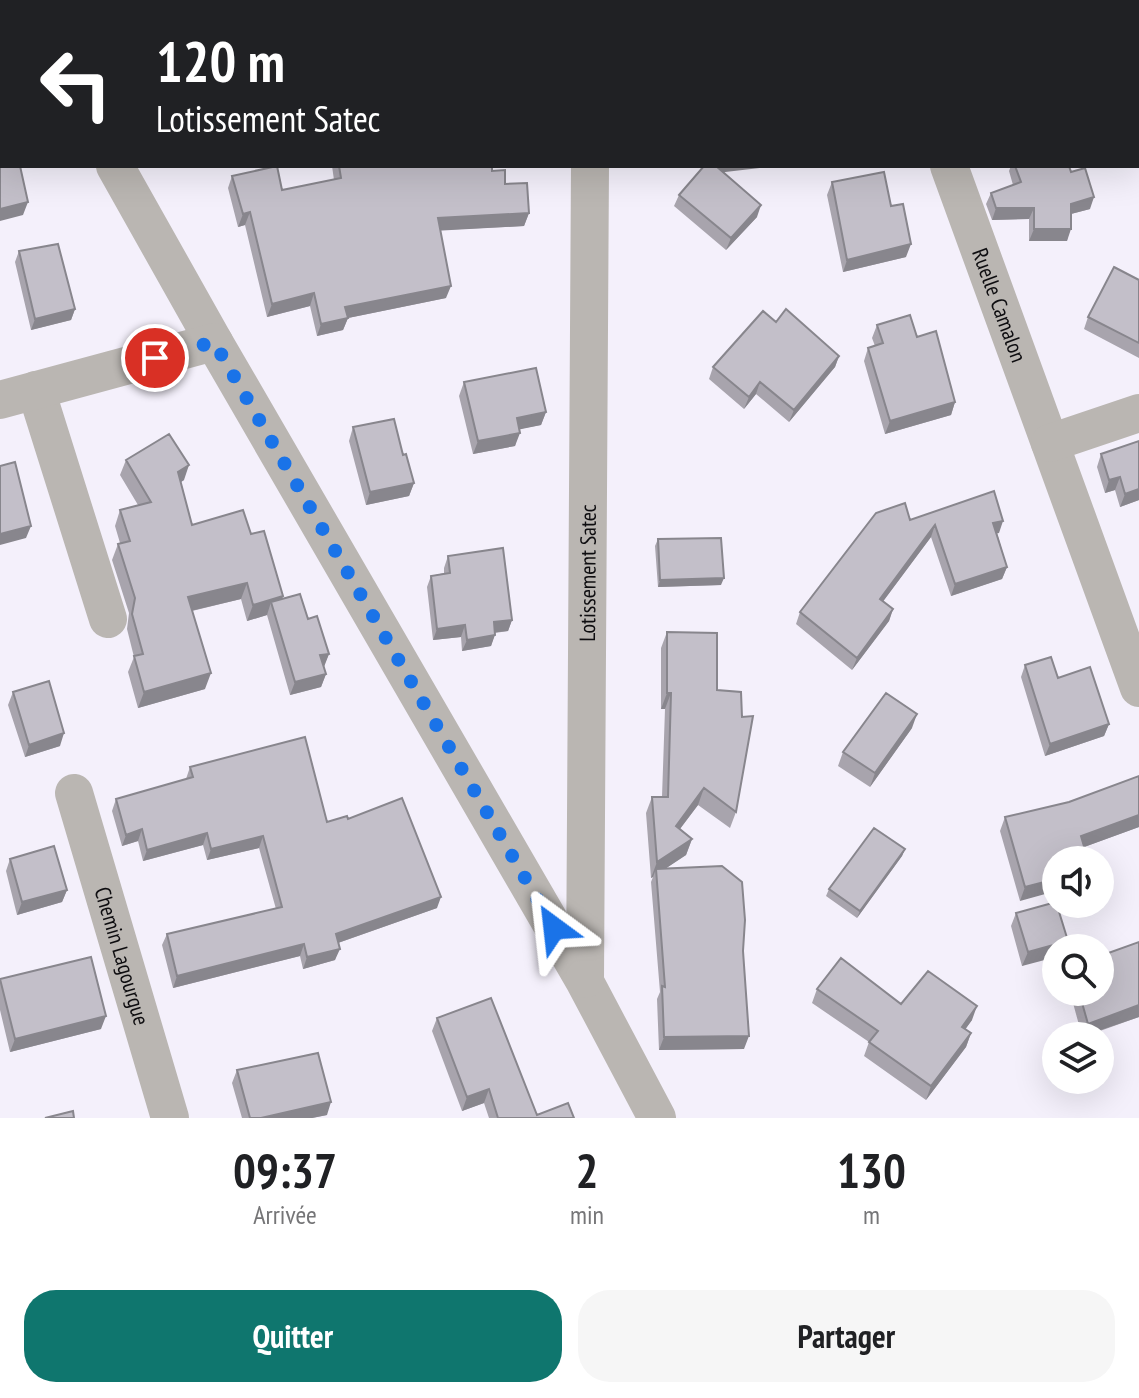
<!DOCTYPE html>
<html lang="fr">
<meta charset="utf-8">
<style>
:root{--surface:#fff;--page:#f6f6f6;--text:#202124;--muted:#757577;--accent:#0f766e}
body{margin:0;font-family:"PT Sans Narrow",sans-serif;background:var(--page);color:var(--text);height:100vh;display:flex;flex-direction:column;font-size:30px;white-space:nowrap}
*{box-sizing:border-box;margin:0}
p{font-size:26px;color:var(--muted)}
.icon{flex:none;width:44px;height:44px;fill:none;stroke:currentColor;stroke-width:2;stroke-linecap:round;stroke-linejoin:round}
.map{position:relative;height:1118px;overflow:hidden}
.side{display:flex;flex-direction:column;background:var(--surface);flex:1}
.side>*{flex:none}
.top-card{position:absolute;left:0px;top:0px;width:1140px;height:168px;box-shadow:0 8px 32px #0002;background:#202124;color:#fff;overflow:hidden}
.controls{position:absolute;left:1042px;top:846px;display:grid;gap:16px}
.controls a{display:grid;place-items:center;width:72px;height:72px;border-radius:50%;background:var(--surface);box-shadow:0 8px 32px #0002;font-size:40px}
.pin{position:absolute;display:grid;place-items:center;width:68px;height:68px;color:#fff;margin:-34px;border:4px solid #fff;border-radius:50%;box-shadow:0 2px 8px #0007}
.me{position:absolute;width:88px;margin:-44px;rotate:330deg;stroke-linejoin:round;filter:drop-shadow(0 0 6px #0008)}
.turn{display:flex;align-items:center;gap:28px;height:168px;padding:0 24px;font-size:36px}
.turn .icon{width:104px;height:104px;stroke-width:2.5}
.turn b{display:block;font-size:56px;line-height:68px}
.eta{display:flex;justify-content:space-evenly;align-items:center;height:136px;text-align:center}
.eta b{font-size:48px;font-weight:800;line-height:56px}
.primary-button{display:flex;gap:16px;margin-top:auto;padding:16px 24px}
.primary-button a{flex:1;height:92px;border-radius:32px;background:var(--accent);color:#fff;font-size:32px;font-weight:800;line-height:92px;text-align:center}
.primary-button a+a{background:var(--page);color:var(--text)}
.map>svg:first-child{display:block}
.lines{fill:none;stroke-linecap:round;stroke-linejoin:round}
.minor{stroke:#bab6b2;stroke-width:38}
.wall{fill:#a8a4ad}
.shaded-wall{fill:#88868d}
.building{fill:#c3bfc9;stroke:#88868d;stroke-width:2}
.route{stroke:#1a73e8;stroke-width:14;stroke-dasharray:0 25.2}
.labels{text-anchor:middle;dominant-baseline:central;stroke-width:6;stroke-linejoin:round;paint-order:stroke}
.street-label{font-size:22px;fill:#0e0d10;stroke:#fff}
</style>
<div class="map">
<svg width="1139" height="1118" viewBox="0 0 1139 1118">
<rect width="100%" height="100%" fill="#f4f0fb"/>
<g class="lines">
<g class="minor">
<path d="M 22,0 L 23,2"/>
<path d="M 536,0 L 539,2"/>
<path d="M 889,0 L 889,2"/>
<path d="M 115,166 L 214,342 L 585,982 L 657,1118"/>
<path id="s1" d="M 949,166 L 1139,688"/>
<path d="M 36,390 L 108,619"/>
<path d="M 0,400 L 214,342"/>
<path d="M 1050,443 L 1139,413"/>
<path id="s2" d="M 74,793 L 170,1118"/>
<path id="s3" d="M 585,979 L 590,166"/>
</g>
</g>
<path class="wall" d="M 332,166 L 492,166 L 492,171 L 505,184 L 529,213 L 524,226 L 440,230 L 446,298 L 348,318 L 343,330 L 317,336 L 310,306 L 267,317 L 245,225 L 238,227 L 228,188 L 232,176 L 282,190 L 334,180 Z
M 1011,166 L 1069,166 L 1071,172 L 1090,209 L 1071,214 L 1067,241 L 1029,241 L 1029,219 L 992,220 L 986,204 L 991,193 L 1013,185 L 1009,171 Z
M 724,172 L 757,217 L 726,250 L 674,206 L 679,195 Z
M 832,182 L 891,206 L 906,257 L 843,272 L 827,195 Z
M 19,251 L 75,309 L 71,320 L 31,330 L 15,262 Z
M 1139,280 L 1139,358 L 1084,329 L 1088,317 Z
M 776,322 L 839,356 L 835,367 L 789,422 L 756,394 L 744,409 L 709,379 L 713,367 Z
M 877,325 L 917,337 L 955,402 L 951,415 L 885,434 L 864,361 L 868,348 L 875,346 L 872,338 Z
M 464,382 L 546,412 L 541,425 L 519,429 L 515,446 L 473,454 L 459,396 Z
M 353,427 L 414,483 L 409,496 L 366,505 L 349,441 Z
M 1101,454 L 1139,500 L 1120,507 L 1115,490 L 1105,493 L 1097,467 Z
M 126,460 L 184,480 L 181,482 L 192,525 L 251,534 L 283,596 L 282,599 L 308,619 L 329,654 L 323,667 L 326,674 L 321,687 L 290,695 L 267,615 L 247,621 L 241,599 L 192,611 L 205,689 L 138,708 L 128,672 L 134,657 L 127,629 L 129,613 L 112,560 L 118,544 L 120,543 L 115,526 L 120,510 L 138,505 L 120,475 Z
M 910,520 L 999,533 L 997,533 L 1007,567 L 1002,579 L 951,596 L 931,537 L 883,601 L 893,609 L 889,621 L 852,670 L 796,624 L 800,612 Z
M 658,539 L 721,585 L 658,587 L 655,546 Z
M 448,556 L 512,620 L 508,631 L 495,633 L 491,646 L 462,651 L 461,637 L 433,640 L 427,587 L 431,576 L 444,573 L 444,568 Z
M 667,632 L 717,690 L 736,812 L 730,828 L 698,805 L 680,829 L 692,839 L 686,855 L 666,868 L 743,951 L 744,1049 L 659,1050 L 657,999 L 660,992 L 651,882 L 653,877 L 651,878 L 646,813 L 652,797 L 662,797 L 665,709 L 661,709 L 661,648 Z
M 1025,665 L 1058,678 L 1109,724 L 1104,736 L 1045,756 L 1021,677 Z
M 13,692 L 60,746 L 25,757 L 8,705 Z
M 912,728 L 870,787 L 838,766 L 843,752 Z
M 190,767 L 327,822 L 348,819 L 437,908 L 338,943 L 335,960 L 303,969 L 300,956 L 173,988 L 162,945 L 167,934 L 276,909 L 259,848 L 207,860 L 203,845 L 143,861 L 138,841 L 122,846 L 112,811 L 116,799 L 186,779 Z
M 1069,802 L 1139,827 L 1084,847 L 1020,901 L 1000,831 L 1005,817 Z
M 905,849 L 902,856 L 857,918 L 826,896 L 829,889 Z
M 10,859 L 67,890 L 62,902 L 17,915 L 6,871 Z
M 1016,913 L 1068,941 L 1065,948 L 1056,948 L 1022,966 L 1011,926 Z
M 0,979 L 101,1029 L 10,1052 L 0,1010 Z
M 817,989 L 901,1004 L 972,1020 L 965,1029 L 971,1033 L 966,1047 L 926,1100 L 864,1056 L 869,1042 L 812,1003 Z
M 1070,992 L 1100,992 L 1139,1017 L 1086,1036 L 1082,1036 Z
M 437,1018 L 537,1115 L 574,1118 L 489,1118 L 484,1103 L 462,1111 L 432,1031 Z
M 237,1070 L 327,1115 L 312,1118 L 242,1118 L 232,1083 Z"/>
<path class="shaded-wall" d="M 711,166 L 777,166 L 708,174 Z
M 1094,197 L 1090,209 L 1067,215 L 1071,204 Z
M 28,202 L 23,215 L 0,221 L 0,209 Z
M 761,205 L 757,217 L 726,250 L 731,238 Z
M 996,208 L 1034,208 L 1029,219 L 992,220 Z
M 250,212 L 245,225 L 238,227 L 243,214 Z
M 529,213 L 524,226 L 433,231 L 438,218 Z
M 1034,229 L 1071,229 L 1067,241 L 1029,241 Z
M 911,244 L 906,257 L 843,272 L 847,260 Z
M 451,286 L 446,298 L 348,318 L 343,330 L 317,336 L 321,324 L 345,307 Z
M 314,293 L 310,306 L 267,317 L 272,304 Z
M 75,309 L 71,320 L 31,330 L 35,319 Z
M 839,356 L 835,367 L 789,422 L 794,410 Z
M 760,382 L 756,394 L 744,409 L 749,397 Z
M 955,402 L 951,415 L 885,434 L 890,421 Z
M 546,412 L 541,425 L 512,431 L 517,418 Z
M 520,433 L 515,446 L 473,454 L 478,441 Z
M 189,465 L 184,480 L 173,487 L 178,472 Z
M 1120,477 L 1115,490 L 1105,493 L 1109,480 Z
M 414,483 L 409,496 L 366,505 L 370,492 Z
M 1139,489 L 1139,500 L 1120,507 L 1125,494 Z
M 1003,521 L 999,533 L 989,535 L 993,523 Z
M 935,525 L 931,537 L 876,611 L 880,599 Z
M 31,526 L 26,538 L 0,545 L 0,534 Z
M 1007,567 L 1002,579 L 951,596 L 955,584 Z
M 724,578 L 721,585 L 658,587 L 660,580 Z
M 247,583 L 241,599 L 182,613 L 188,597 Z
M 283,596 L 278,612 L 271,602 L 267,615 L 247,621 L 253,605 Z
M 893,609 L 889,621 L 852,670 L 857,658 Z
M 512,620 L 508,631 L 489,633 L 494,622 Z
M 465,625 L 461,637 L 433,640 L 437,629 Z
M 495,635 L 491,646 L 462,651 L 467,640 Z
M 329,654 L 324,667 L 315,668 L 320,655 Z
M 211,673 L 205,689 L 138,708 L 144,692 Z
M 326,674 L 321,687 L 290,695 L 295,682 Z
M 667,693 L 671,693 L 665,709 L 661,709 Z
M 917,714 L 912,728 L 870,787 L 875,773 Z
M 1109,724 L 1104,736 L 1045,756 L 1050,744 Z
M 64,733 L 60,746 L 25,757 L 29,745 Z
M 704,788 L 698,805 L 670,842 L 676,826 Z
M 1139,815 L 1139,827 L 1076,850 L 1081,836 Z
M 142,829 L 138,841 L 122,846 L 126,835 Z
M 207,833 L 203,845 L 143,861 L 147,850 Z
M 263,836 L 259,848 L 207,860 L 211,849 Z
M 692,839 L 686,855 L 656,875 L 656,869 L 653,877 L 651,878 L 657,862 Z
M 905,849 L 902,856 L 857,918 L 860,911 Z
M 1056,879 L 1056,891 L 1020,901 L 1025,887 Z
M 67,890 L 62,902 L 17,915 L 22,902 Z
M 441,897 L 437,908 L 332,945 L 336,934 Z
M 1068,941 L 1065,948 L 1056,948 L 1056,957 L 1022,966 L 1028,952 Z
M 304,944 L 300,956 L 173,988 L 177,976 Z
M 340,949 L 335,960 L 303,969 L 307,957 Z
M 1139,1005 L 1139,1017 L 1083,1036 L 1088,1024 Z
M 977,1006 L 972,1020 L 957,1041 L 962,1027 Z
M 106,1016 L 101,1029 L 10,1052 L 15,1039 Z
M 971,1033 L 966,1047 L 926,1100 L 931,1086 Z
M 749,1036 L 744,1049 L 659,1050 L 664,1037 Z
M 489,1089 L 484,1103 L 462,1111 L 467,1097 Z
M 331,1102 L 327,1115 L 312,1118 L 261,1118 Z"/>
<path class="building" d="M 695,0 L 744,0 L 745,2 L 695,2 Z
M 1139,0 L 1139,94 L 1138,94 L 1138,2 L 1133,2 L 1133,1 Z
M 0,100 L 2,100 L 2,166 L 20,166 L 28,202 L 0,209 Z
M 277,166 L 282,190 L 341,178 L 339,166 L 492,166 L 492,171 L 505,170 L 505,184 L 527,183 L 529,213 L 438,218 L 451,286 L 345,307 L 348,318 L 321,324 L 314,293 L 272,304 L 250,212 L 243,214 L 232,176 Z
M 704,166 L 716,166 L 761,205 L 731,238 L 679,195 Z
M 1015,166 L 1069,166 L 1071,172 L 1085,168 L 1094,197 L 1071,204 L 1071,229 L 1034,229 L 1034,208 L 996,208 L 991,193 L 1021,182 Z
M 884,172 L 891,206 L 903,204 L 911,244 L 847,260 L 832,182 Z
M 58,244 L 75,309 L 35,319 L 19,251 Z
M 1114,267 L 1139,280 L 1139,343 L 1088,317 Z
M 786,309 L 839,356 L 794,410 L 760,382 L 749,397 L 713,367 L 763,311 L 776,322 Z
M 910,315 L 917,337 L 936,331 L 955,402 L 890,421 L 868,348 L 883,343 L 877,325 Z
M 536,368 L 546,412 L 517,418 L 520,433 L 478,441 L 464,382 Z
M 394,419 L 403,455 L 406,454 L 414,483 L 370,492 L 353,427 Z
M 169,434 L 189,465 L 178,472 L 192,525 L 243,510 L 251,534 L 264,531 L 283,596 L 253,605 L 247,583 L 188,597 L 211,673 L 144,692 L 134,656 L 143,654 L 132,614 L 135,598 L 118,544 L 130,541 L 120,510 L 151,502 L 126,460 Z
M 1139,441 L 1139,489 L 1125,494 L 1120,477 L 1109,480 L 1101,454 Z
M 15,462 L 31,526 L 0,534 L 0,466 Z
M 994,491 L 1003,521 L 993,523 L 1007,567 L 955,584 L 935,525 L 880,599 L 893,609 L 857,658 L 800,612 L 876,513 L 905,503 L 910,520 Z
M 721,538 L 724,578 L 660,580 L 658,539 Z
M 503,548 L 512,620 L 494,622 L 495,635 L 467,640 L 465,625 L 437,629 L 431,576 L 450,573 L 448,556 Z
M 300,594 L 308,619 L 317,616 L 329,654 L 320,655 L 326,674 L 295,682 L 271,602 Z
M 667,632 L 717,633 L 717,690 L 741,692 L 742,717 L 753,716 L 736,812 L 704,788 L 676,826 L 692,839 L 657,862 L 652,797 L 668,797 L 671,693 L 667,693 Z
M 1051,657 L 1058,678 L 1090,667 L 1109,724 L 1050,744 L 1025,665 Z
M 49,681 L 64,733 L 29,745 L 13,692 Z
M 886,693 L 917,714 L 875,773 L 843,752 Z
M 305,737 L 327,822 L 347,816 L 348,819 L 402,798 L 441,897 L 336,934 L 340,949 L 307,957 L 304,944 L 177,976 L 167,934 L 282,907 L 263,836 L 211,849 L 207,833 L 147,850 L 142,829 L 126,835 L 116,799 L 193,777 L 190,767 Z
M 1139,776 L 1139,815 L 1081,836 L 1088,860 L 1056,860 L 1056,879 L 1025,887 L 1005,817 L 1069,802 Z
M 874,828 L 905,849 L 860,911 L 829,889 Z
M 54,846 L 67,890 L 22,902 L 10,859 Z
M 722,866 L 742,882 L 745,920 L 743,951 L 749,1036 L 664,1037 L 662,986 L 665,987 L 656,869 Z
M 1056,902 L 1068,941 L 1028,952 L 1016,913 Z
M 1139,942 L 1139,1005 L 1088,1024 L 1079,992 L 1100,992 L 1100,956 Z
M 91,957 L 106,1016 L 15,1039 L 0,979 Z
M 841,958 L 901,1004 L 928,971 L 977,1006 L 962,1027 L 971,1033 L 931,1086 L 869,1042 L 878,1031 L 817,989 Z
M 491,998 L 537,1115 L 568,1103 L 574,1118 L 498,1118 L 489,1089 L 467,1097 L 437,1018 Z
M 318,1053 L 331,1102 L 261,1118 L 250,1118 L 237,1070 Z
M 73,1111 L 74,1118 L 45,1118 Z"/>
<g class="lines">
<path class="route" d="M 155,358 L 214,342 L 554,928"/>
</g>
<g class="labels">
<g class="street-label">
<text stroke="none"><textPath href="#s1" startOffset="148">Ruelle Camalon</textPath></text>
<text stroke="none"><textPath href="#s3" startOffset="406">Lotissement Satec</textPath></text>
<text stroke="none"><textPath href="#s2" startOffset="170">Chemin Lagourgue</textPath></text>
</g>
</g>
</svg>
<div class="controls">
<a><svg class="icon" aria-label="sound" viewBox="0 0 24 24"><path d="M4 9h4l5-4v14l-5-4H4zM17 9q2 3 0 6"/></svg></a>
<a><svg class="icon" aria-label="search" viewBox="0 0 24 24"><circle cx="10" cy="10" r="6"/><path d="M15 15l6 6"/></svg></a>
<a><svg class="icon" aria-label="layers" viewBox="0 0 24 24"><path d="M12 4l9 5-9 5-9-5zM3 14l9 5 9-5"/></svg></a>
</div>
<div class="pin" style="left:155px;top:358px;background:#d93025"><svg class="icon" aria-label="arrive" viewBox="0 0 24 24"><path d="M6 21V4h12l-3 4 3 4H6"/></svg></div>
<svg class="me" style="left:554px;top:928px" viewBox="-20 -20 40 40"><path d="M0-17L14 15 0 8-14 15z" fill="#1a73e8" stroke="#fff" stroke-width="4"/></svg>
<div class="top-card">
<div class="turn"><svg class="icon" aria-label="left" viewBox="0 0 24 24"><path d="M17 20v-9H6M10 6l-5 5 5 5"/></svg><div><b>120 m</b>Lotissement Satec</div></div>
</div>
</div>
<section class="side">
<div class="eta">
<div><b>09:37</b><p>Arrivée</p></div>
<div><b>2</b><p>min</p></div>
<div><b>130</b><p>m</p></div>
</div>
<div class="primary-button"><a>Quitter</a><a>Partager</a></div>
</section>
